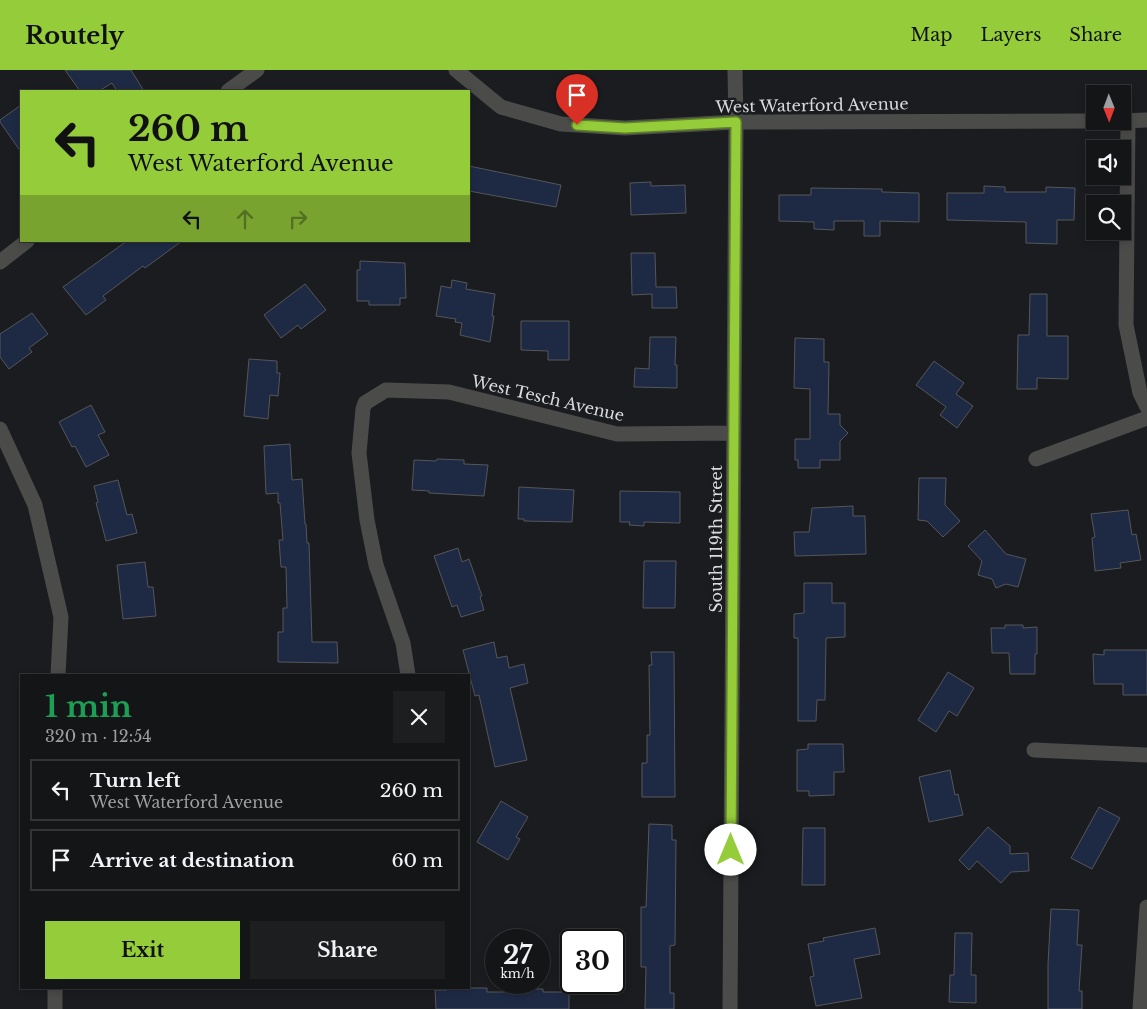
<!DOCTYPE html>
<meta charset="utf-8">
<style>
:root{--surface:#141517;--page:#1d1e20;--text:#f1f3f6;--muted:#9d9fa1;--line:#333436;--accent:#95cc3a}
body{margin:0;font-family:"Libre Baskerville",serif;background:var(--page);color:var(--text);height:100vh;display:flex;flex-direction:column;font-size:19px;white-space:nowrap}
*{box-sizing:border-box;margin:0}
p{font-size:16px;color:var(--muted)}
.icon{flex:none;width:28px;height:28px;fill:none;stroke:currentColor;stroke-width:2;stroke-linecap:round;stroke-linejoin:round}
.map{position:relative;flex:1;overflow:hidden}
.details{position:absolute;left:20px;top:604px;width:450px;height:315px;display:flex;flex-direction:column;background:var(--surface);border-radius:0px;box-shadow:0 2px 8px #0003,0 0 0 1px var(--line)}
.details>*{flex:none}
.hud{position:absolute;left:20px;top:20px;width:450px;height:152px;border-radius:0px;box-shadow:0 2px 8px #0003,0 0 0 1px var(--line);background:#95cc3a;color:#111;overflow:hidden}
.needle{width:32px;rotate:179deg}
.controls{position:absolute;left:1086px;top:15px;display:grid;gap:10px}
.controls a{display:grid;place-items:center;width:45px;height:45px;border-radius:0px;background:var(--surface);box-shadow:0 2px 8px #0003,0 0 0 1px var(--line);font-size:25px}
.speed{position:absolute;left:485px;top:859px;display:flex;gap:10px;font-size:25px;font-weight:700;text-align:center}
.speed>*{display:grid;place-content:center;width:65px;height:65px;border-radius:50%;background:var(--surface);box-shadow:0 2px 8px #0003,0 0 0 1px var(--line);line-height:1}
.speed small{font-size:12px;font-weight:400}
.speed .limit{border:2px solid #111;border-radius:8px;background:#fff;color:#111}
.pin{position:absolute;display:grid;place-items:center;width:42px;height:42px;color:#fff;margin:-51px -21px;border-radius:50% 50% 50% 0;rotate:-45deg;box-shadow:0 0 5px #0007}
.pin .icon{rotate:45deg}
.me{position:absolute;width:55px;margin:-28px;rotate:0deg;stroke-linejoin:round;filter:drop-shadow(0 0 4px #0008)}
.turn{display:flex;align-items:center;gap:18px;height:105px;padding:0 25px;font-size:22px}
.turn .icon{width:65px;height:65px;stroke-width:2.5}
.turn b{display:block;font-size:35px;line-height:42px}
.lanes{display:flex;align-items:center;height:48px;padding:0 25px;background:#0003;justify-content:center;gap:25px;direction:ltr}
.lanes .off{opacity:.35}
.round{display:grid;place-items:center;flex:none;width:52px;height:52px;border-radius:0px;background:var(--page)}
.overview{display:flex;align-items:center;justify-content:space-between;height:85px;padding:0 25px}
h1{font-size:30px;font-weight:800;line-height:38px;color:#1e9e55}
.cta{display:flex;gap:10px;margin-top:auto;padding:10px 25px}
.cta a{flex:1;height:58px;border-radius:0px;background:var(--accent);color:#111;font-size:20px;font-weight:800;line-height:58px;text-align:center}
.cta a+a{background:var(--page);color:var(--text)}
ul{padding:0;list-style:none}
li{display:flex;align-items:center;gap:15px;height:62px;margin:0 10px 8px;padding:0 15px;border:2px solid var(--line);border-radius:0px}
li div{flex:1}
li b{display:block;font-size:19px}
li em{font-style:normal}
header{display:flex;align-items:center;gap:30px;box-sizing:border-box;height:70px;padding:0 25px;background:var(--accent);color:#111}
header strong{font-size:24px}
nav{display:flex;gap:28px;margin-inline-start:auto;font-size:18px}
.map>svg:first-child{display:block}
.building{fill:#1e2a44;stroke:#54565a}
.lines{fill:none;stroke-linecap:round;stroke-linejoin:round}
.minor{stroke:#4b4c4a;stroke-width:15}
.route-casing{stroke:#618526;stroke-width:12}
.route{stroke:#95cc3a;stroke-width:9}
.labels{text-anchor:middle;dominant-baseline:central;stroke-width:5;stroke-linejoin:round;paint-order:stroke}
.street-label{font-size:16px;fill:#d8dadc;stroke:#1a1c1f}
</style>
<header>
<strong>Routely</strong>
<nav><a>Map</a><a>Layers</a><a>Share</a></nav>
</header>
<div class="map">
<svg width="1147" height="939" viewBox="0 0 1147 939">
<rect width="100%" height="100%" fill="#1a1c1f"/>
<path class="building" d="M 65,0 L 131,0 L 144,21 L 117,21 L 112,13 L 99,21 L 80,21 Z
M 21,35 L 21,82 L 0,52 L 0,50 Z
M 469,96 L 561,115 L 556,137 L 469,121 Z
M 651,112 L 651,116 L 685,115 L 686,143 L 631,145 L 630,113 Z
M 984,116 L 1005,117 L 1005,122 L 1046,122 L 1046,117 L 1075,118 L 1074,150 L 1057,150 L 1057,174 L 1026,173 L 1026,152 L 947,150 L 947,123 L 984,123 Z
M 811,118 L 882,119 L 882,122 L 919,123 L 919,152 L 880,151 L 880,166 L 864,166 L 864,151 L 834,151 L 834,160 L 814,159 L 814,152 L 779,151 L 779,125 L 811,125 Z
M 127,171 L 182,171 L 145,198 L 143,196 L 103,226 L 106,230 L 86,245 L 63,217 Z
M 631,183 L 655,183 L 656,217 L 676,217 L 677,238 L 652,238 L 652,224 L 632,225 Z
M 360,191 L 405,193 L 406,228 L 400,228 L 400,235 L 369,235 L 369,231 L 357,231 L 357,200 L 360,200 Z
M 452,210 L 467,213 L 466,219 L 495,224 L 492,246 L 494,246 L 490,272 L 460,265 L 462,253 L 455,252 L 456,249 L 436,246 L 441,216 L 451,218 Z
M 305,214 L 326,240 L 301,259 L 298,255 L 281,268 L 264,245 Z
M 1030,224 L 1047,224 L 1047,266 L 1068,266 L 1068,309 L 1037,308 L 1037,319 L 1017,319 L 1018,265 L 1029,265 Z
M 32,243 L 48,264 L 29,278 L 32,282 L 9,299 L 0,287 L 0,264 Z
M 521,251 L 569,251 L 569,290 L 548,290 L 548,281 L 521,280 Z
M 650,267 L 676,267 L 675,295 L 677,295 L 677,318 L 634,317 L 635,298 L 649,299 Z
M 795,268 L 824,269 L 824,292 L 829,292 L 828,344 L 840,344 L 840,355 L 848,363 L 840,371 L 840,390 L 820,390 L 820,398 L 798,398 L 798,390 L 795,390 L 795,369 L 810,369 L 810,319 L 794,318 Z
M 249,289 L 277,291 L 277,303 L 280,303 L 278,326 L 270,325 L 268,349 L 244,346 Z
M 934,291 L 964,313 L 956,324 L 973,336 L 957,358 L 940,345 L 946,337 L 916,315 Z
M 91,335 L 105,362 L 98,365 L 109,385 L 86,397 L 75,376 L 72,377 L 59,352 Z
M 290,374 L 292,410 L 302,409 L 305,454 L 306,454 L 307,473 L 309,473 L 312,572 L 337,572 L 338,593 L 278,592 L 278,562 L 283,562 L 283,538 L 287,538 L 286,497 L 281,497 L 279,470 L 283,470 L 280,433 L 278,433 L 278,423 L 266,424 L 264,376 Z
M 437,389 L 464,390 L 464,394 L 488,395 L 484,426 L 429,423 L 429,421 L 412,420 L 414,390 L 436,391 Z
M 919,408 L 946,408 L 945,435 L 960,451 L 943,467 L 927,451 L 918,450 Z
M 118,410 L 127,445 L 132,444 L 137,463 L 106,471 L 96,433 L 98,432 L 94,416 Z
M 519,417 L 574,420 L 572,452 L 524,451 L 524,449 L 518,449 Z
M 620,421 L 680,422 L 680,453 L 644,452 L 644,456 L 629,455 L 630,452 L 620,452 Z
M 853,436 L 853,446 L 865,446 L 866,484 L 795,486 L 794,462 L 809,462 L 812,438 Z
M 1128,440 L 1132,465 L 1136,464 L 1141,490 L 1120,493 L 1121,498 L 1095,501 L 1092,468 L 1095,467 L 1091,444 Z
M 985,460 L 1006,484 L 1026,489 L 1018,517 L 1006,514 L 996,518 L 992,509 L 978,505 L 982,491 L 968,476 Z
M 458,478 L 462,492 L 469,489 L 482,526 L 480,527 L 484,540 L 461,547 L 457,535 L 452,537 L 434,486 Z
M 644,491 L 676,491 L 675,538 L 643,538 Z
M 145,492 L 148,517 L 153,517 L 156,546 L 123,549 L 117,495 Z
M 804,513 L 832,513 L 832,533 L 845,533 L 845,567 L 826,568 L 825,630 L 817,630 L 816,651 L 798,651 L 798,568 L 794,568 L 794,544 L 804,543 Z
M 1005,555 L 1023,555 L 1023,558 L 1037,557 L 1037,584 L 1035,584 L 1035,604 L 1010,604 L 1009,583 L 992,583 L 991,558 L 1005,558 Z
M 494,572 L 497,588 L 507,586 L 509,598 L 524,594 L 528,613 L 510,618 L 527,690 L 495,697 L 479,625 L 475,626 L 463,580 Z
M 1104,580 L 1147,580 L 1147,625 L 1123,625 L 1123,614 L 1094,614 L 1093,584 L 1104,585 Z
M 651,582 L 674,582 L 675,727 L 642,727 L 642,693 L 647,693 L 647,665 L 650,665 L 649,595 L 652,595 Z
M 948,602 L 974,618 L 957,646 L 949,641 L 936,662 L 918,650 Z
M 808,674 L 843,674 L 844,702 L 834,702 L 834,725 L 809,726 L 809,721 L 797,721 L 797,680 L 808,679 Z
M 950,700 L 955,725 L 958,724 L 963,745 L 929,752 L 919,707 Z
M 501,731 L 528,747 L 516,767 L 520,769 L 508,790 L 477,772 Z
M 1099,737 L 1120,748 L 1092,799 L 1071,788 Z
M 649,754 L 672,755 L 672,770 L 676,770 L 675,875 L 670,876 L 670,923 L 674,923 L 674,939 L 645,939 L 646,897 L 641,897 L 641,837 L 646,837 Z
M 988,757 L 1010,776 L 1010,784 L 1028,783 L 1029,801 L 1011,802 L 1001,813 L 977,791 L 969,800 L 959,790 Z
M 803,758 L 825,758 L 825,815 L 802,815 Z
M 1051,839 L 1079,840 L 1077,875 L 1082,875 L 1079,921 L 1082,921 L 1082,939 L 1048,939 L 1048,894 Z
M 875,858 L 880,884 L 854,889 L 862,928 L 816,936 L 810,907 L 814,906 L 808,874 L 824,871 L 823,868 Z
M 955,863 L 972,863 L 971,905 L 976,905 L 976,933 L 949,932 L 950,905 L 954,905 Z
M 447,918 L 487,918 L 487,922 L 524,922 L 524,919 L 543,919 L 543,922 L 569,922 L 569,939 L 436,939 L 435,920 L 447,920 Z"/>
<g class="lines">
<path class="minor" d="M 456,0 L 501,37 L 561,54 L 625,58 L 736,52 L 1095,51
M 228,21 L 257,0
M 1122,51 L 1147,50
M 1128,51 L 1126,255 L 1140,323 L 1147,337
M 0,192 L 27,171
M 0,359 L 35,435 L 61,547 L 58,605
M 1036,389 L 1147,348
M 408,605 L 403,573 L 376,495 L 367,450 L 359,383 L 363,339 L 365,333 L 386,320 L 449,322 L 617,364 L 734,363
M 1034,680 L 1147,685
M 55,918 L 55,939
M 730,939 L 736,52 L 735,0
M 1140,939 L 1147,837"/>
</g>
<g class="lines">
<g class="route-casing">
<path id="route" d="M 577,55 L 625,58 L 736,52 L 731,780"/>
</g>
<use href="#route" class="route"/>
</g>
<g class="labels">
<g class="street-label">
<text transform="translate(812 35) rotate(-1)">West Waterford Avenue</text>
<text transform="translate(548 328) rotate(13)">West Tesch Avenue</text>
<text transform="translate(716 469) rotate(-90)">South 119th Street</text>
</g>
</g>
</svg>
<div class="controls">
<a><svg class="needle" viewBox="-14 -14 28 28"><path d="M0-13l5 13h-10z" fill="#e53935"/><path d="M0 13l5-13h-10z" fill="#9d9fa1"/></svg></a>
<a><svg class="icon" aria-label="sound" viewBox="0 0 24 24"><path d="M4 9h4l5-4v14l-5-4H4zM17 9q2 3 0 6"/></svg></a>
<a><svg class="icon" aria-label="search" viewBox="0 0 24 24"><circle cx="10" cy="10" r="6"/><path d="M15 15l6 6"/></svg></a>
</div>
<div class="speed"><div>27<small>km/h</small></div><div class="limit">30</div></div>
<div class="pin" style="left:577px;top:55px;background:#d93025"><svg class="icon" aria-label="arrive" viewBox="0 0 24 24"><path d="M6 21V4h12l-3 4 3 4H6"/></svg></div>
<svg class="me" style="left:731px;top:780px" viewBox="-20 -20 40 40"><circle r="19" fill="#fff"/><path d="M0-13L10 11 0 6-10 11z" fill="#95cc3a"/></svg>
<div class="hud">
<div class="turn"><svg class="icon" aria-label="left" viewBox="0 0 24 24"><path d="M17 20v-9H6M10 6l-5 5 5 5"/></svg><div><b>260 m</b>West Waterford Avenue</div></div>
<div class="lanes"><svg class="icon" aria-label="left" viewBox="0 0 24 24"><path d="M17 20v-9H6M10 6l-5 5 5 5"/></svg><svg class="icon off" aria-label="ahead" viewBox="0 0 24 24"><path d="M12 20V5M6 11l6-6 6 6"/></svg><svg class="icon off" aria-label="right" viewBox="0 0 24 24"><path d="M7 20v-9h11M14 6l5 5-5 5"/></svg></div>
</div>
<section class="details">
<div class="overview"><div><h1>1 min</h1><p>320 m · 12:54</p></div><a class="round"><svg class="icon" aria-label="close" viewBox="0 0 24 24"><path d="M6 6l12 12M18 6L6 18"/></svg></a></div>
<ul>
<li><svg class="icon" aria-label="left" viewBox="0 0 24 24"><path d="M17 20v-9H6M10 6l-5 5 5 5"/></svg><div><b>Turn left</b><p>West Waterford Avenue</p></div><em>260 m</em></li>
<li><svg class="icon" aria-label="arrive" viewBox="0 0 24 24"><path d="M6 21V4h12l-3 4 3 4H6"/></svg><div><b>Arrive at destination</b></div><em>60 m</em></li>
</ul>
<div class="cta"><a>Exit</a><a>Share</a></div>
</section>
</div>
